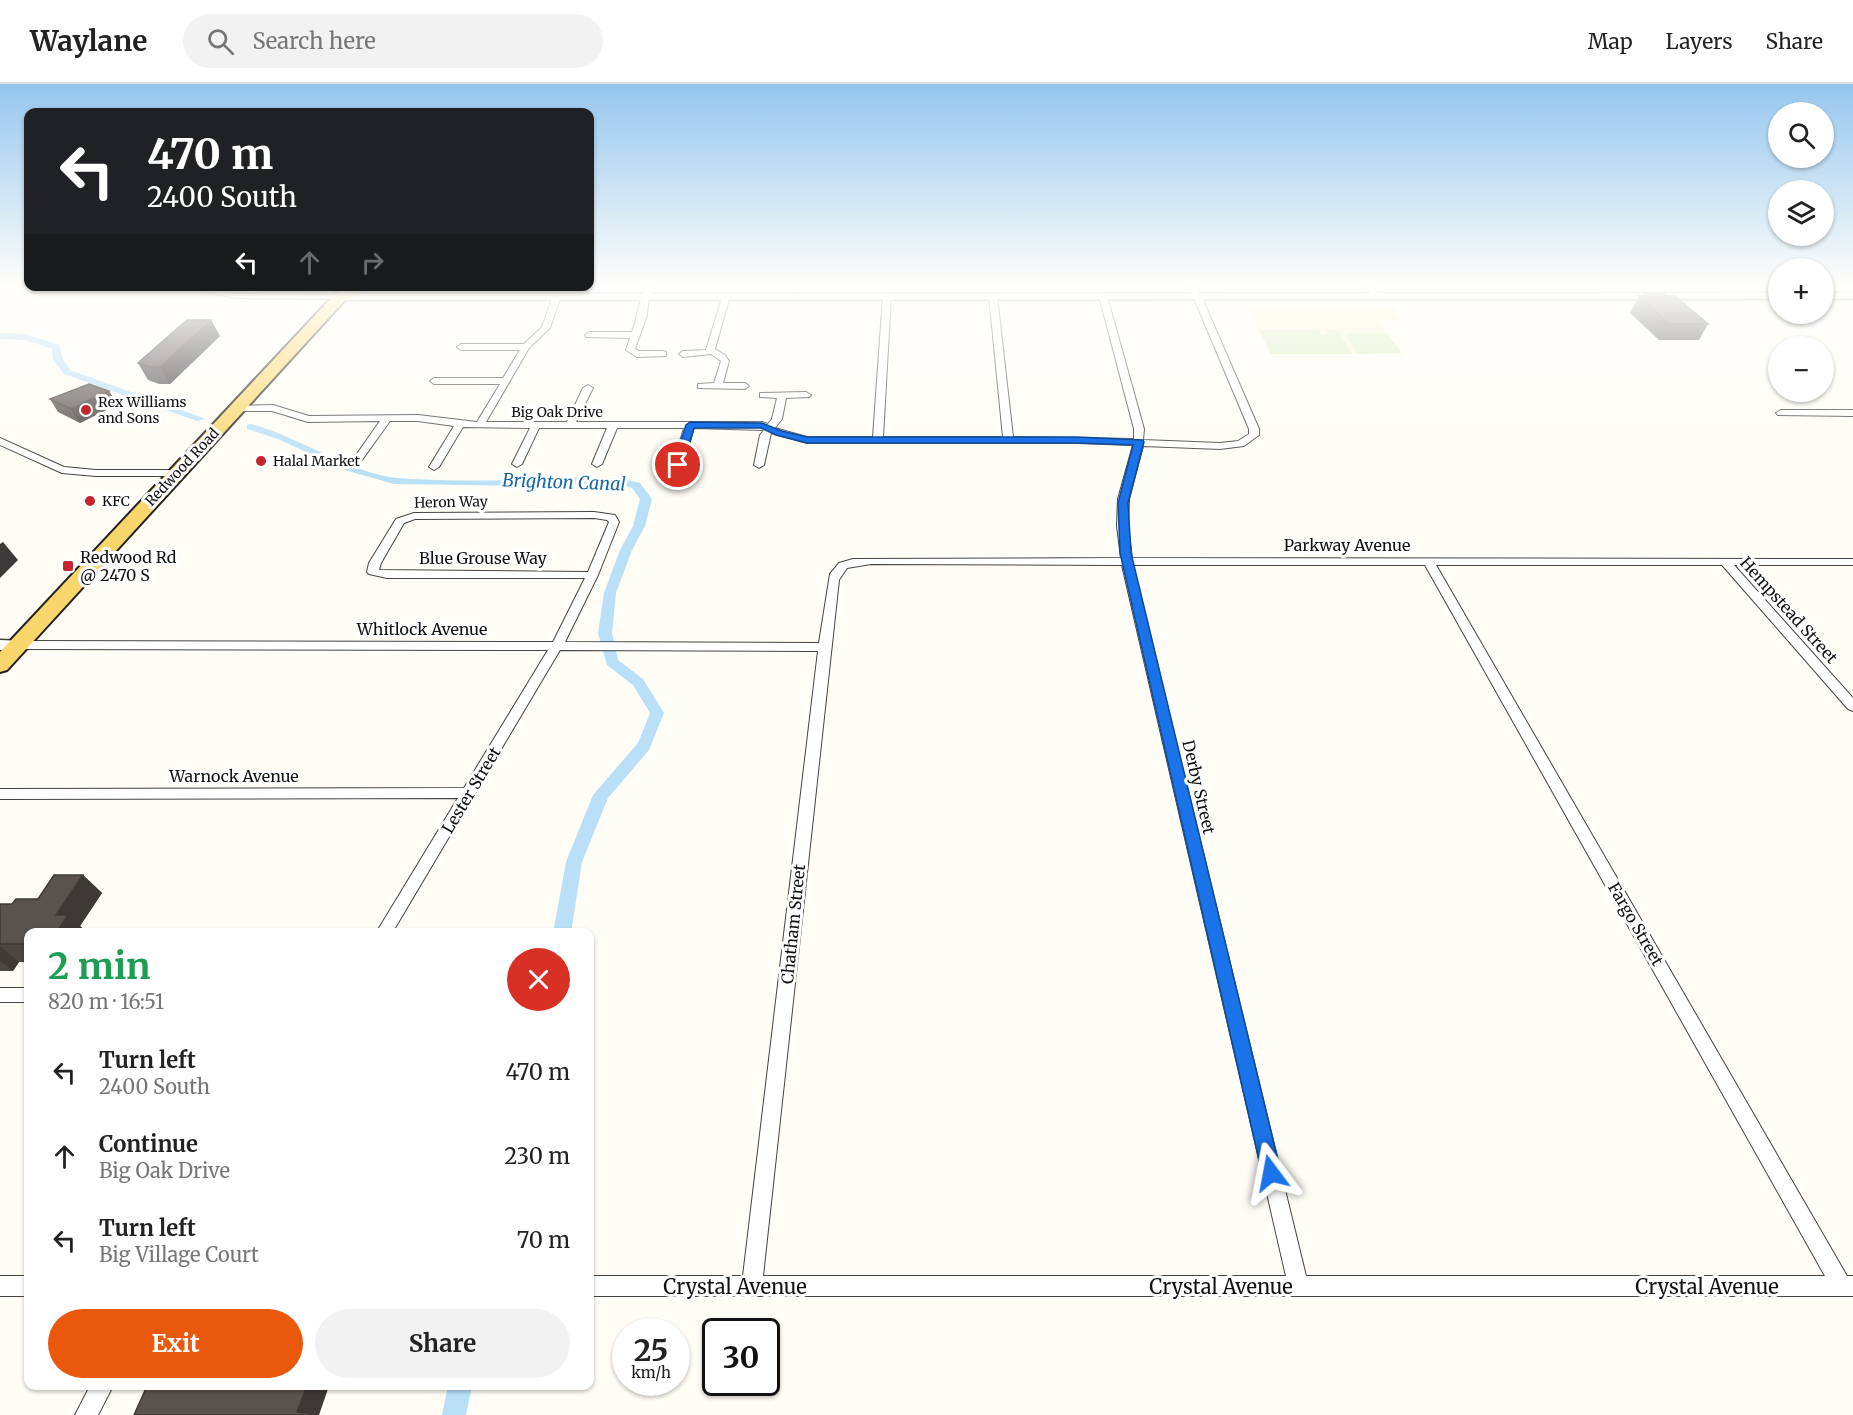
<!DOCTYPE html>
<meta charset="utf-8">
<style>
:root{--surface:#fff;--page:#f2f2f2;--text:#222;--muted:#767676;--line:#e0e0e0;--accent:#ea580c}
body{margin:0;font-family:Merriweather,serif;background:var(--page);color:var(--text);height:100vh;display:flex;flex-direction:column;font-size:22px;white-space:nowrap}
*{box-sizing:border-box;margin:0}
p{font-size:20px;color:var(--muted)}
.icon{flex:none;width:33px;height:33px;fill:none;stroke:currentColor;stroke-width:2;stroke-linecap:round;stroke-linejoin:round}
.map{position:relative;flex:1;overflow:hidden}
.side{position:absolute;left:24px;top:844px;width:570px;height:462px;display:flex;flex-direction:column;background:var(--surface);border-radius:12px;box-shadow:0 2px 4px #0004}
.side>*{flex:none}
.banner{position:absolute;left:24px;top:24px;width:570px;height:183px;border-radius:12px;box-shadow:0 2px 4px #0004;background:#202124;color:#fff;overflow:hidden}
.tools{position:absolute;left:1768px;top:18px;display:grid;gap:12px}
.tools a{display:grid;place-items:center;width:66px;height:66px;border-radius:50%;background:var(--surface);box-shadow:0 2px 4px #0004;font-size:30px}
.speed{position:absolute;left:612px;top:1234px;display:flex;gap:12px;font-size:30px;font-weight:700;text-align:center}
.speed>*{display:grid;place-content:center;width:78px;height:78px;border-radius:50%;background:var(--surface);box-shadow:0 2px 4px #0004;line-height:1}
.speed small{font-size:15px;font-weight:400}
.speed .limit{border:3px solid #111;border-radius:9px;background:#fff;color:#111}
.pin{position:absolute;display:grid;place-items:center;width:51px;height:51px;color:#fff;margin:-26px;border:3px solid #fff;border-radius:50%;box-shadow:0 2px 6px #0007}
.me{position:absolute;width:66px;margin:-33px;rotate:347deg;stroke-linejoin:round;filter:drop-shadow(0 0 4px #0008)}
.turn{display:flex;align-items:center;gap:21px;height:126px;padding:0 24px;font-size:27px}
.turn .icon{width:78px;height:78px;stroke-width:2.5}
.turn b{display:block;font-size:42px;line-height:51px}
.lanes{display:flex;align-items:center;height:57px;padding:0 24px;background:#0003;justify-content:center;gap:30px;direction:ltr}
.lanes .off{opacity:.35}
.round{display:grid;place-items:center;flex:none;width:63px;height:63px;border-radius:32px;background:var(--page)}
.headline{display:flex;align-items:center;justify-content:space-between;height:102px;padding:0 24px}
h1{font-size:36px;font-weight:700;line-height:45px;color:#1e9e55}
.action{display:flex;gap:12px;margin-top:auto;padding:12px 24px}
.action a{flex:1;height:69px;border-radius:36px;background:var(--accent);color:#fff;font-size:24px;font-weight:700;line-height:69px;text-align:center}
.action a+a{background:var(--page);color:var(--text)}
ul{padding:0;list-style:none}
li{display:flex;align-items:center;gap:18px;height:84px;padding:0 24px}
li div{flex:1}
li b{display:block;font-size:22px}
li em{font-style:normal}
header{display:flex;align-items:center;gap:36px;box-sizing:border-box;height:84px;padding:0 30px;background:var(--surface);border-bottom:2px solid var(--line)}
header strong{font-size:28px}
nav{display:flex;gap:33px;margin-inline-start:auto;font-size:21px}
.search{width:420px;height:54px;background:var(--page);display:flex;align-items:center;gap:15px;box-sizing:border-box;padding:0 21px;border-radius:33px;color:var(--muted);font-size:22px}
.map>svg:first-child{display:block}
.farmland{fill:#f6f3d4}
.green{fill:#d5ebbd}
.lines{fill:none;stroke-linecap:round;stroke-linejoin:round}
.canal{fill:#b9e0f7;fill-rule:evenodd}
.minor-casing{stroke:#444;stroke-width:2}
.tertiary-casing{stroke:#444;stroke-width:3}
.primary-casing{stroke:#222;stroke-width:4}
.minor{fill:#fff;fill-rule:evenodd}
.tertiary{fill:#fff;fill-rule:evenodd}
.primary{fill:#f9d66b;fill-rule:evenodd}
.wall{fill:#4d4742}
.shaded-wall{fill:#3f3936}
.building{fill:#5a524d;stroke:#3f3936;stroke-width:1.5}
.route{fill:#1a73e8;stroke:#114b97;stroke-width:1.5}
.poi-dot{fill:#c4262e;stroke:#fff;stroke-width:2}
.labels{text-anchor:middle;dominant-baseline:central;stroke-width:6;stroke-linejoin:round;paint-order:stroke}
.far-poi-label{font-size:14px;fill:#111;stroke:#fff;text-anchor:start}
.far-street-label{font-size:14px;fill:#111;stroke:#fff}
.street-label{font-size:16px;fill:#111;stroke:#fff}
.poi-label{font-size:16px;fill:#111;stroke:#fff;text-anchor:start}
.water-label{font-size:18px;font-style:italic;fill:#1768a6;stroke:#fff}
.near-street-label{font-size:20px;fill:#111;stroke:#fff}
</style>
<header>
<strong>Waylane</strong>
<div class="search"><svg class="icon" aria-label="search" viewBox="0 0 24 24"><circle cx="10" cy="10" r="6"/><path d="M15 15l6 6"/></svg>Search here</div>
<nav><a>Map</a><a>Layers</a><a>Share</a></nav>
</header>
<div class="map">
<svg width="1853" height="1331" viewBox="0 0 1853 1331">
<rect width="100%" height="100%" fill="#fffdf5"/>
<path class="farmland" d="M 1246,221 L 1395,223 L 1398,227 L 1394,228 L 1400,236 L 1380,236 L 1379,238 L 1386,249 L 1345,249 L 1358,270 L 1352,270 L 1338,246 L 1329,251 L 1321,251 L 1319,246 L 1259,246 Z"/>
<path class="green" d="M 1259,246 L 1319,246 L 1321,251 L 1328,250 L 1326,246 L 1338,246 L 1352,270 L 1271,270 Z
M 1345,249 L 1387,249 L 1402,269 L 1358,270 Z"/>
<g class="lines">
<path class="canal" d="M 0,249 L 26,250 L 59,261 L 63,275 L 70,286 L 206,335 L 197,337 L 64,290 L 53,275 L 52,265 L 25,256 L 0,255 Z
M 251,340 C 297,352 352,390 397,394 C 439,397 484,397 526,396 C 564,395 603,389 640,399 L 652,415 L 645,442 L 632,466 L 616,509 L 612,549 L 618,576 L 643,595 L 664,629 L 649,666 L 608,714 L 582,778 L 571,849 L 553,849 L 566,778 L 593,711 L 638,659 L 650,629 L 633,601 L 607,581 L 598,549 L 604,509 L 620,466 L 633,442 L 640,415 L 632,404 L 613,399 L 523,402 L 394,400 L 348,387 L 278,355 L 247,345 L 247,341 Z
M 448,1302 L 472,1302 L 466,1331 L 442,1331 Z"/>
<g class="minor-casing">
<path id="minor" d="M 647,200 L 655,200 L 649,212 L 647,231 L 635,265 L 639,267 L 663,267 L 666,268 L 666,272 L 637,273 L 626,266 L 630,254 L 586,253 L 585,251 L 589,248 L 632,248 C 638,232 639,215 647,200 Z
M 1188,200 L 1196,200 L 1259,345 L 1259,351 L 1244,362 L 1220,365 L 1143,362 L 1129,415 L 1128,442 L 1132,474 L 1853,475 L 1853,481 L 1734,481 L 1853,614 L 1853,627 L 1848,625 L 1722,481 L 1436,481 L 1847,1192 L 1853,1192 L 1853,1212 L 590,1212 L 590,1192 L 743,1192 L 818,567 L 560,566 L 392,849 L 376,849 L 458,714 L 0,715 L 0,705 L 464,704 L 548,566 L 19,565 L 13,561 L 19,557 L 553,558 L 585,494 L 387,494 L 369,490 L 367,488 L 369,479 L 396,435 L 414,429 L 594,428 L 615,431 L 619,438 L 598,491 L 565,558 L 819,559 L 830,490 L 839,479 L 853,475 L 1121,474 L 1117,442 L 1118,415 L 1133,361 L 1077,359 L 807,359 L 771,349 L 764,381 L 759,384 L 754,381 L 760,351 L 764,346 L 694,344 L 683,381 L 678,384 L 673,381 L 684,344 L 617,344 L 602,380 L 597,383 L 592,380 L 607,344 L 539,344 L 522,380 L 517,383 L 512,380 L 530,344 L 463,343 L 439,383 L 434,386 L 429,383 L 454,342 L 418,337 L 390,337 L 362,376 L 359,377 L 354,374 L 380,337 L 308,338 L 272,327 L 237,327 L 234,326 L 234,322 L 273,321 L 309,332 L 418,331 L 477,338 L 500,300 L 434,300 L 430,297 L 434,294 L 503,294 L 520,266 L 461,266 L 457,263 L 461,260 L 524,260 L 542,243 L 553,212 L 557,210 L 561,212 L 550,244 L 529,264 L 486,338 L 567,338 L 583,304 L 588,301 L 593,304 L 576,338 L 762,338 L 768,340 L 772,335 L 777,314 L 760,313 L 760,309 L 806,308 L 811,311 L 809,313 L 786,314 L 782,335 L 775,344 L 807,353 L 873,353 L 883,212 L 887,210 L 891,212 L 883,353 L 1003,353 L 989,212 L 993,210 L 997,212 L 1013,353 L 1134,355 L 1134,345 L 1099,212 L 1103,210 L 1107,212 L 1144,345 L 1143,356 L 1220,359 L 1238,357 L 1249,350 L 1249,345 ZM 594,434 L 607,436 L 609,438 L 588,488 L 379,486 L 381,479 L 404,439 L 415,435 ZM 871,480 L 1122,481 L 1286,1192 L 763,1192 L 839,496 L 847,484 ZM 1133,481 L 1425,481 L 1825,1192 L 1306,1192 Z
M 1364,200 L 1372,200 L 1380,212 L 1379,214 L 1373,214 Z
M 177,202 L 197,202 L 236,210 L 340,211 L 344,213 L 340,215 L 236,214 Z
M 723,210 L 730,212 L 715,265 L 725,271 L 729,277 L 723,299 L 745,299 L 749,302 L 745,305 L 698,304 L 698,300 L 714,299 L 721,277 L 711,270 L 683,273 L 679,270 L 683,267 L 706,266 Z
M 1781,326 L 1853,326 L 1853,332 L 1778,331 L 1776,329 Z
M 0,354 L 64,383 L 96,386 L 178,386 L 183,389 L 178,392 L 96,392 L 62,389 L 0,361 Z
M 0,904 L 28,904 L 28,918 L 0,918 Z
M 0,1192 L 28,1192 L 28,1212 L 0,1212 Z
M 90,1302 L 113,1302 L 98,1331 L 75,1331 Z"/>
</g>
<g class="tertiary-casing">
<path id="tertiary" d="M 1779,209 L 1779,215 L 340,216 L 335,213 L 340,210 Z
M 1824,209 L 1853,209 L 1853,215 L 1824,215 Z
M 0,556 L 25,557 L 27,561 L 25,565 L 0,566 Z"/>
</g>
<g class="primary-casing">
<path id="primary" d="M 352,202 L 365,202 L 360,210 L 345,216 L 7,586 L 0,588 L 0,568 L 335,210 Z"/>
</g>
<use href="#minor" class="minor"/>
<use href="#tertiary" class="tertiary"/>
<use href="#primary" class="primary"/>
</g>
<path class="wall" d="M 1644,209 L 1667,212 L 1708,240 L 1699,256 L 1659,256 L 1630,229 L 1639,212 L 1642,212 Z
M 211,236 L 220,252 L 170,300 L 159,300 L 148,296 L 138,279 Z
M 50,315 L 118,320 L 80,339 L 58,328 Z
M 83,791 L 102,809 L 80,842 L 88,849 L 28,849 L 28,878 L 19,878 L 13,887 L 0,887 L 0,820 L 12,820 L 38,815 Z"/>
<path class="shaded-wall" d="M 211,236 L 220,252 L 170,300 L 160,283 Z
M 109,307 L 118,320 L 80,339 L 71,325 Z
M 3,458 L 18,476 L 0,494 L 0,460 Z
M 83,791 L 102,809 L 80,842 L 88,849 L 56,849 L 56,831 Z
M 0,862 L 19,878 L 13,887 L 0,877 Z
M 307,1302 L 329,1302 L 319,1331 L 304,1331 L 297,1328 Z"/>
<path class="building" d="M 1644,209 L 1662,209 L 1667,212 L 1675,212 L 1708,240 L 1668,240 L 1639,212 L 1648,212 Z
M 187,236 L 211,236 L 160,283 L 149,283 L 138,279 Z
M 89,300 L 109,307 L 71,325 L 50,315 Z
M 54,791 L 83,791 L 56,831 L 68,831 L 56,849 L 28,849 L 28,860 L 0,860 L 0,820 L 12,820 L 16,815 L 38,815 Z
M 147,1302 L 307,1302 L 297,1328 L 310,1329 L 309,1331 L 134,1331 Z"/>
<linearGradient id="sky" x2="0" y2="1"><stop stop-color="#95c6ee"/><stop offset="0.52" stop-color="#fffefa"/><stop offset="1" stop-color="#fffefa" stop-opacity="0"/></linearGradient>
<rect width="1853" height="386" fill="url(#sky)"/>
<path class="route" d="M 690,338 L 762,339 L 782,347 L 807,353 L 1077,353 L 1143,356 L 1144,358 L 1128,419 L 1131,469 L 1281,1089 L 1278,1096 L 1271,1098 L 1265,1096 L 1262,1089 L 1120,469 L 1118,419 L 1133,361 L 1077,359 L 807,359 L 776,351 L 761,344 L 694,344 L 683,381 L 674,383 L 673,381 L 686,341 Z"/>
<g class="poi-dot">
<circle cx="86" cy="326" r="6"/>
<circle cx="261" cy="377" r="6"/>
<circle cx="90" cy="417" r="6"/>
<rect x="62" y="476" width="12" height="12" rx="3"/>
</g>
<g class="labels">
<g class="far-poi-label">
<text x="98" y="318">Rex Williams<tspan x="98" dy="16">and Sons</tspan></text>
<text x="273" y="377">Halal Market</text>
<text x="102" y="417">KFC</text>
</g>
<g class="far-street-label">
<text x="557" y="328">Big Oak Drive</text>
<text transform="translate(182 383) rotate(-47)">Redwood Road</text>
<text transform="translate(451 418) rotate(-1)">Heron Way</text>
</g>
<g class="street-label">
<text x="1347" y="461">Parkway Avenue</text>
<text x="483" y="474">Blue Grouse Way</text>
<text transform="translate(1789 526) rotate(48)">Hempstead Street</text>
<text x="422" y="545">Whitlock Avenue</text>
<text x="234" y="692">Warnock Avenue</text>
<text transform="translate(1199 703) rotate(77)">Derby Street</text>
<text transform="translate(471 706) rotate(-59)">Lester Street</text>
<text transform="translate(793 840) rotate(-84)">Chatham Street</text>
<text transform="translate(1636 840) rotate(60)">Fargo Street</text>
</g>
<g class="poi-label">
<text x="80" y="473">Redwood Rd<tspan x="80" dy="18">@ 2470 S</tspan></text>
</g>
<g class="water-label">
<text transform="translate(564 398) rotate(2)">Brighton Canal</text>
</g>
<g class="near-street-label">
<text x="735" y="1202">Crystal Avenue</text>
<text x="1221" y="1202">Crystal Avenue</text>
<text x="1707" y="1202">Crystal Avenue</text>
</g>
</g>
</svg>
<div class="tools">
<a><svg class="icon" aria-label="search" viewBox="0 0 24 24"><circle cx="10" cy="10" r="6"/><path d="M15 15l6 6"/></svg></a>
<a><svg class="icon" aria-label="layers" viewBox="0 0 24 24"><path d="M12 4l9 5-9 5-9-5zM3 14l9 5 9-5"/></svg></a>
<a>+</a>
<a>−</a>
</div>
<div class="speed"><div>25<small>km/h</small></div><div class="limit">30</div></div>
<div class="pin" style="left:678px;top:381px;background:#d93025"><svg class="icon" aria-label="arrive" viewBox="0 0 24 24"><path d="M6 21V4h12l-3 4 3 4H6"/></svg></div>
<svg class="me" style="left:1271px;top:1089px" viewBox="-20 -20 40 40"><path d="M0-17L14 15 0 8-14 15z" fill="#1a73e8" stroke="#fff" stroke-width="4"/></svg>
<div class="banner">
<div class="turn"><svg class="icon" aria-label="left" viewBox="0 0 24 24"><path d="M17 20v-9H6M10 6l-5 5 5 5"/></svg><div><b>470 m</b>2400 South</div></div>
<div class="lanes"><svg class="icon" aria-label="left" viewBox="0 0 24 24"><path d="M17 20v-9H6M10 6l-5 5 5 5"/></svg><svg class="icon off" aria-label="ahead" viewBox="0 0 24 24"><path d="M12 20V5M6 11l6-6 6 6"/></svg><svg class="icon off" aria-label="right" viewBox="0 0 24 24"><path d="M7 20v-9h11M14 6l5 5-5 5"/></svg></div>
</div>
<section class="side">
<div class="headline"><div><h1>2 min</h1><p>820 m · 16:51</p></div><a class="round" style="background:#d93025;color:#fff"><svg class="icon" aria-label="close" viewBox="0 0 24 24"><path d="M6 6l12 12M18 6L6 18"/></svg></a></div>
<ul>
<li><svg class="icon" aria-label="left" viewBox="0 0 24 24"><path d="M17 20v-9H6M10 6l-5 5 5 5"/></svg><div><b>Turn left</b><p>2400 South</p></div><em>470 m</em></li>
<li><svg class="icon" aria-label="ahead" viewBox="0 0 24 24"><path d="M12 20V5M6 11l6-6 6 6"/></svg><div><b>Continue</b><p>Big Oak Drive</p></div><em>230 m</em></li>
<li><svg class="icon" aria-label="left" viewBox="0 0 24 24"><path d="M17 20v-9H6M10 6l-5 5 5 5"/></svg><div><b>Turn left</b><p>Big Village Court</p></div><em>70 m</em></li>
</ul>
<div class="action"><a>Exit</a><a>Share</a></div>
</section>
</div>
